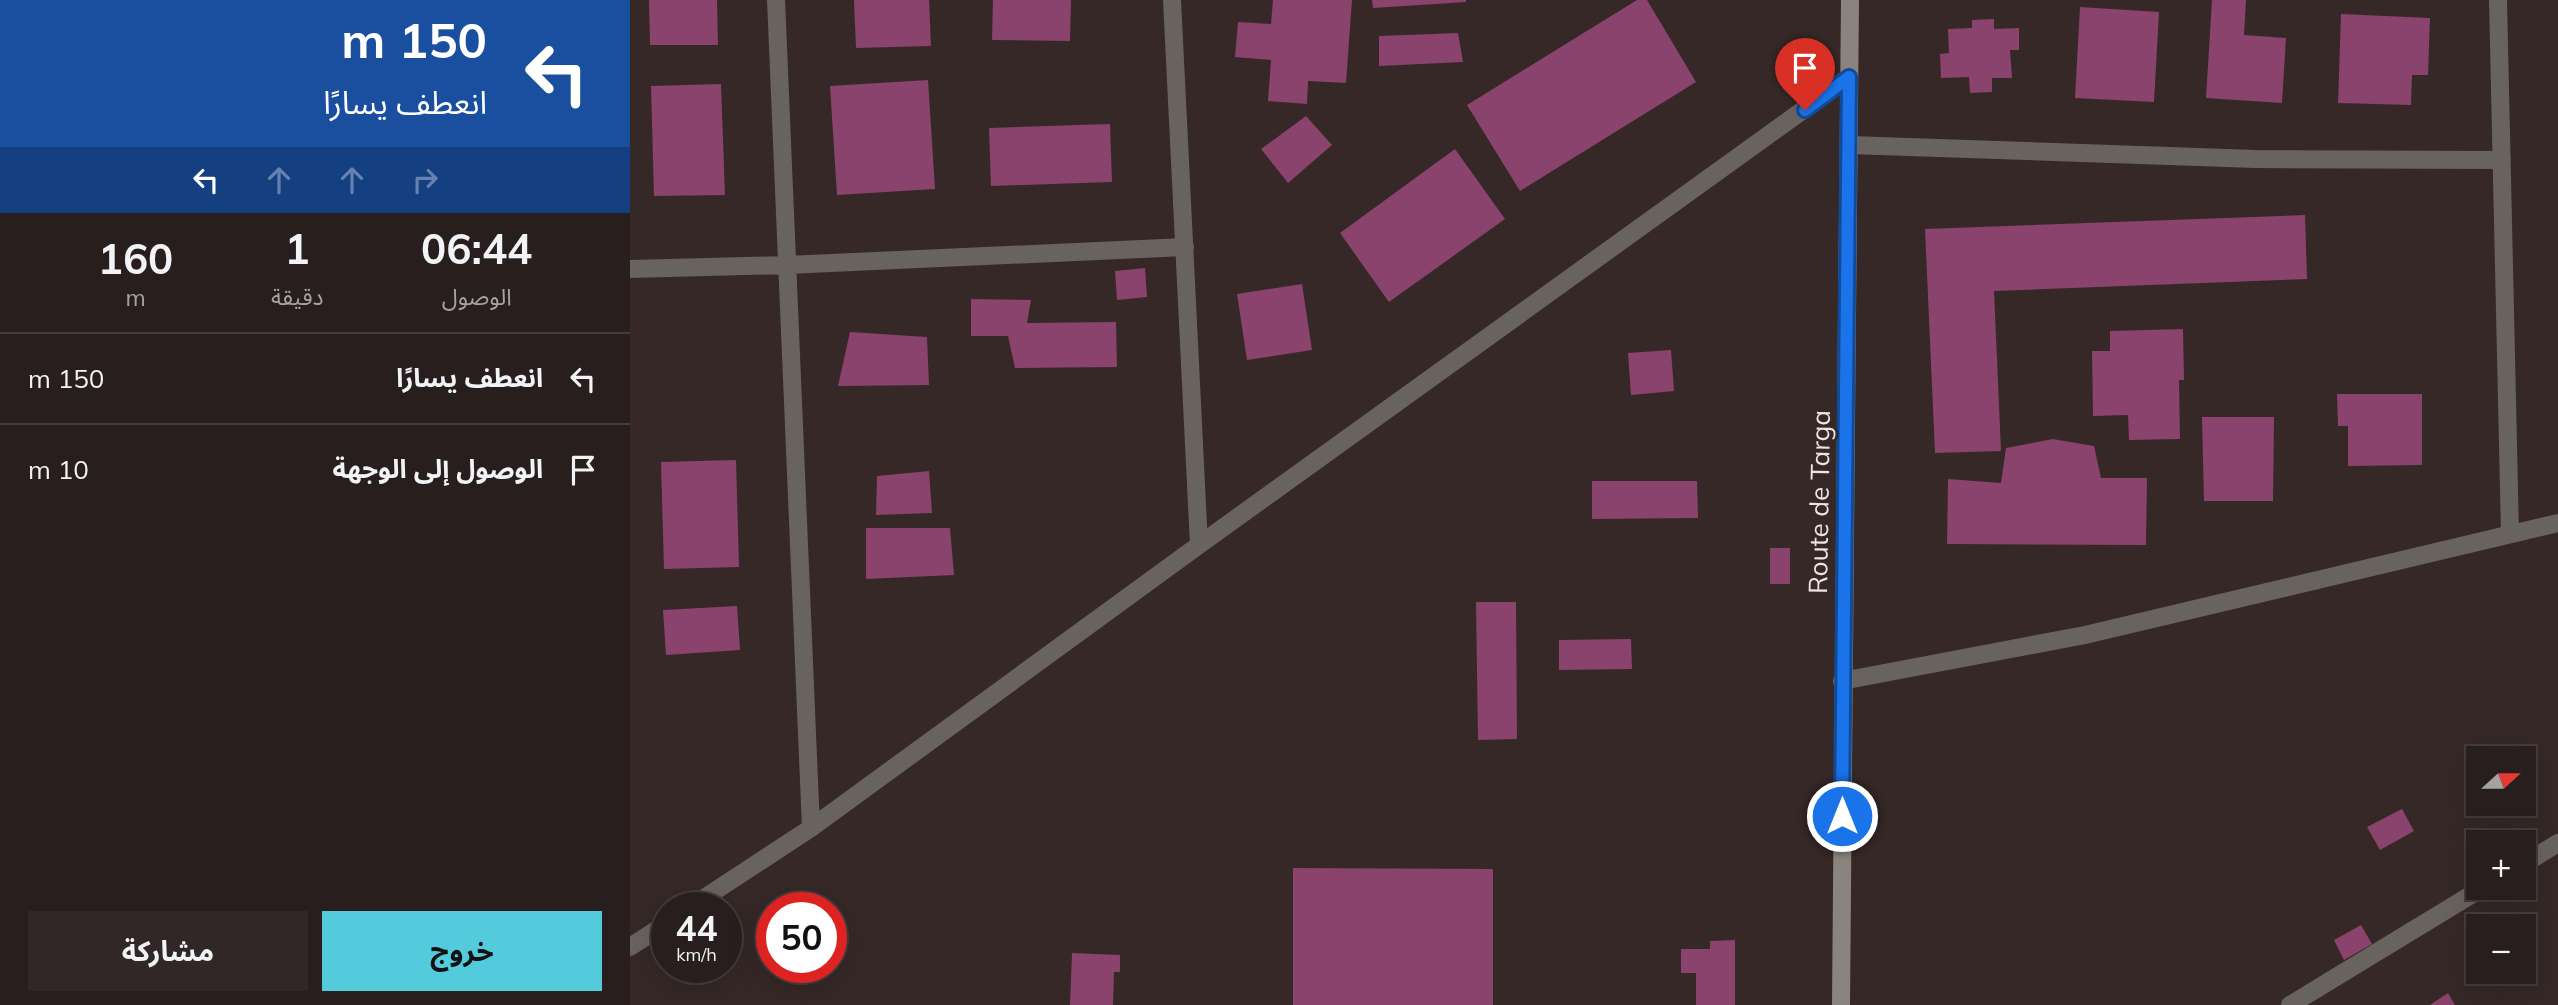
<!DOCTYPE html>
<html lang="ar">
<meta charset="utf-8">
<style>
:root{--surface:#281e1d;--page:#302726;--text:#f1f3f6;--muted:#a5a2a4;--line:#443c3b;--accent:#54cadd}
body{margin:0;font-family:Mulish,"Noto Sans Arabic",sans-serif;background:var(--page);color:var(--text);direction:rtl;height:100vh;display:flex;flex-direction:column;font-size:26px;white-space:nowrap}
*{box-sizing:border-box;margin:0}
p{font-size:23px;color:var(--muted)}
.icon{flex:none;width:38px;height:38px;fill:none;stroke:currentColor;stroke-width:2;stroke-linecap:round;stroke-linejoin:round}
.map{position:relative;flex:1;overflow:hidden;direction:ltr}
.side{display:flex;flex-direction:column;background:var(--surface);width:630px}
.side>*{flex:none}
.top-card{background:#1a4fa0;color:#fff;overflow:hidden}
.needle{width:46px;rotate:69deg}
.tools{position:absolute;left:1836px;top:746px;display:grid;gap:14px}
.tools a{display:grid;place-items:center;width:70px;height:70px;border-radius:0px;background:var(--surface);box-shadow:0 7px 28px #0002,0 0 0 2px var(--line);font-size:35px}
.speed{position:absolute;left:21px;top:892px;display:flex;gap:14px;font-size:35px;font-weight:700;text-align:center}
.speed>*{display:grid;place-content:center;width:91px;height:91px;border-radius:50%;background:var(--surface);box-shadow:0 7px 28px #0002,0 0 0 2px var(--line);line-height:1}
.speed small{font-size:18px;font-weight:400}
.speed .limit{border:10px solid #d22;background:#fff;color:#111}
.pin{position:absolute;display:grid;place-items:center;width:60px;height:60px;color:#fff;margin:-72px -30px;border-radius:50% 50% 50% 0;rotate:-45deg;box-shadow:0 0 7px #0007}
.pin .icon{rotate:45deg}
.me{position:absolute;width:77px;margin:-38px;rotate:0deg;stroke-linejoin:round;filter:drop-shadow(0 0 5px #0008)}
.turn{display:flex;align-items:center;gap:24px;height:147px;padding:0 28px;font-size:32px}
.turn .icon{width:91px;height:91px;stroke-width:2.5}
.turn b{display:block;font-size:49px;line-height:60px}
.lanes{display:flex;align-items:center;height:66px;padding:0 28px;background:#0003;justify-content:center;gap:35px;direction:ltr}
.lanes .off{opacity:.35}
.eta{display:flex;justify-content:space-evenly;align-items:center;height:119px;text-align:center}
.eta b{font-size:42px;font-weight:700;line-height:49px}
.action{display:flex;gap:14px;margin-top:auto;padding:14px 28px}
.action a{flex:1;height:80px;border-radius:0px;background:var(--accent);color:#111;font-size:28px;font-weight:700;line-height:80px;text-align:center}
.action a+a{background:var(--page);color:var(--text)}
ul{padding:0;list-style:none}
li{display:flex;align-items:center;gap:21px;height:91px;padding:0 28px;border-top:2px solid var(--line)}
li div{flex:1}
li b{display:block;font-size:26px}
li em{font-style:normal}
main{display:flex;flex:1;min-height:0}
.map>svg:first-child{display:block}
.building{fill:#8a436d}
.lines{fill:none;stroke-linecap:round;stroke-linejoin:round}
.street{stroke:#696360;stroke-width:18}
.secondary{stroke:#8b837d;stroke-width:18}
.route-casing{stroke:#114b97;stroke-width:18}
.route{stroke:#1a73e8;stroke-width:12}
.labels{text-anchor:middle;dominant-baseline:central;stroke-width:6;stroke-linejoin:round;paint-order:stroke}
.street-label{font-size:26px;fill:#eee4e4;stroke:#352827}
</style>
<main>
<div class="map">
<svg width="1928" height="1005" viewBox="0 0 1928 1005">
<rect width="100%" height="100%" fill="#352827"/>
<path class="building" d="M 19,0 L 87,0 L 88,45 L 20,45 Z
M 224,0 L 299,0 L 301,46 L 226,48 Z
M 363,0 L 441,0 L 440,41 L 362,40 Z
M 643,0 L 722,0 L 716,83 L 678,81 L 677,104 L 638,101 L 641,60 L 605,57 L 608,22 L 641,24 Z
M 742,0 L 836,0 L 836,2 L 743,8 Z
M 1007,0 L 1017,0 L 1066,82 L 890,191 L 837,105 Z
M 1582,0 L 1616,0 L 1614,35 L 1656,38 L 1652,103 L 1576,98 Z
M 1450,7 L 1529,12 L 1524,102 L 1445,98 Z
M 1711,14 L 1800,18 L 1798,75 L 1782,75 L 1781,105 L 1708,103 Z
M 1364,19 L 1364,29 L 1389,28 L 1389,50 L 1380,50 L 1382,78 L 1362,78 L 1362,92 L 1340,93 L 1339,77 L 1311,78 L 1310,54 L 1319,53 L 1318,29 L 1342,28 L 1342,20 Z
M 828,33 L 833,62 L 749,66 L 749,36 Z
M 298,80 L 305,189 L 207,195 L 200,86 Z
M 91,84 L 95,195 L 24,196 L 21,86 Z
M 676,116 L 702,145 L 658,183 L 631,149 Z
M 480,124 L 482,182 L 361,186 L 359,128 Z
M 825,149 L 875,219 L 759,302 L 710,233 Z
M 1675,215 L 1677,279 L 1364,291 L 1371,451 L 1305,453 L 1295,229 Z
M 515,268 L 517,297 L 487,300 L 485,271 Z
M 672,284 L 682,350 L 617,360 L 607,294 Z
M 341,299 L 401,300 L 397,323 L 486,322 L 487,367 L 385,368 L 378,336 L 341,336 Z
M 1553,329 L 1554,380 L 1549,380 L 1550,439 L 1499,440 L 1498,415 L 1463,416 L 1462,351 L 1480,351 L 1480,331 Z
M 220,332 L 297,337 L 299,385 L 208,386 Z
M 1041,350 L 1044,391 L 1001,395 L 998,353 Z
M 1707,394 L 1792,394 L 1792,465 L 1718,466 L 1718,426 L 1708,426 Z
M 1572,417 L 1644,417 L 1643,501 L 1574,501 Z
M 1423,439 L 1464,446 L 1471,478 L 1517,478 L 1516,545 L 1317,544 L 1318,479 L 1371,483 L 1376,448 Z
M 106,460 L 109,567 L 34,569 L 31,462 Z
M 299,471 L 302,513 L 246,515 L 247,476 Z
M 962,481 L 1067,481 L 1068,518 L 962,519 Z
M 236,528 L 320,528 L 324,575 L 236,579 Z
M 1140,548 L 1160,548 L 1160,584 L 1140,584 Z
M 846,602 L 886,602 L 887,739 L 848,740 Z
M 107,606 L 110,650 L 36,655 L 33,610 Z
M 1001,639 L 1002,669 L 929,670 L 929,640 Z
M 1772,809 L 1784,831 L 1750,850 L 1737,827 Z
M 663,868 L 863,869 L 863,1005 L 663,1005 Z
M 1731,925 L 1742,944 L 1714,960 L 1704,940 Z
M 1105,940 L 1105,1005 L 1066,1005 L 1066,973 L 1051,973 L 1051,949 L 1080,949 L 1080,941 Z
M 442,953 L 490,955 L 490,972 L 484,972 L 483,1005 L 440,1005 Z
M 1818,993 L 1825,1005 L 1800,1005 Z"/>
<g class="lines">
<path class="street" d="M 146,0 L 181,828
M 542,0 L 569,545
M 1868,0 L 1880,534
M 1220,145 L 1625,159 L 1872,160
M 0,269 L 157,265 L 555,247
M 1212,681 L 1455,635 L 1928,523
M 1894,864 L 1928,843
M 59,908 L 181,828 L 569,545 L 1219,77
M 0,947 L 37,923
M 1660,1005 L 1854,887"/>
<path class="secondary" d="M 1211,1005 C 1212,670 1218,335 1220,0"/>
</g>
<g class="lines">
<g class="route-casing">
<path id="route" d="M 1175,110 L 1219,77 L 1212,816"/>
</g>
<use href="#route" class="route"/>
</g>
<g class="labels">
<g class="street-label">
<text transform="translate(1189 502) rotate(-89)">Route de Targa</text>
</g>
</g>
</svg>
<div class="tools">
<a><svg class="needle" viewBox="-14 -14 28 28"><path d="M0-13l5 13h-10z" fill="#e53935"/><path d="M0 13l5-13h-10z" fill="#a5a2a4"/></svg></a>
<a>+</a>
<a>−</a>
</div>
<div class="speed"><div>44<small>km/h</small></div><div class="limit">50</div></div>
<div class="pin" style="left:1175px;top:110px;background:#d93025"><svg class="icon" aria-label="arrive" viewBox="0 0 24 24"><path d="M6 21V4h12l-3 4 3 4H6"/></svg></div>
<svg class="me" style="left:1212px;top:816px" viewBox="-20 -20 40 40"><circle r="17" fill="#1a73e8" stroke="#fff" stroke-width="3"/><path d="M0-11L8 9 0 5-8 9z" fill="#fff"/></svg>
</div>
<section class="side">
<div class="top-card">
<div class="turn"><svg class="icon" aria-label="left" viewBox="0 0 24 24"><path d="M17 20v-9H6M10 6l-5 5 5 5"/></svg><div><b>150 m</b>انعطف يسارًا</div></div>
<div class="lanes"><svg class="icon" aria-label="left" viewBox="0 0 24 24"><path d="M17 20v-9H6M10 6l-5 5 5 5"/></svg><svg class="icon off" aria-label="ahead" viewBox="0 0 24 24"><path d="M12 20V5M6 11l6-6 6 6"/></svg><svg class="icon off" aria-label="ahead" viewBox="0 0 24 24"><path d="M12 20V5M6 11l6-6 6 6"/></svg><svg class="icon off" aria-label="right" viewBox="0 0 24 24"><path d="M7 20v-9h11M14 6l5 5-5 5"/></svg></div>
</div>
<div class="eta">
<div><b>06:44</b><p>الوصول</p></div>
<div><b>1</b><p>دقيقة</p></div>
<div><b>160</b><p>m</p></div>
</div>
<ul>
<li><svg class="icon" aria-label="left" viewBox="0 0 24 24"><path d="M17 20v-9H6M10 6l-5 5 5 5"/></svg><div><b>انعطف يسارًا</b></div><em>150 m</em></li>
<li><svg class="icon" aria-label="arrive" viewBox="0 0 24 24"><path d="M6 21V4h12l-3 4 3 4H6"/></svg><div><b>الوصول إلى الوجهة</b></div><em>10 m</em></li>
</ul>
<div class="action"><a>خروج</a><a>مشاركة</a></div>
</section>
</main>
